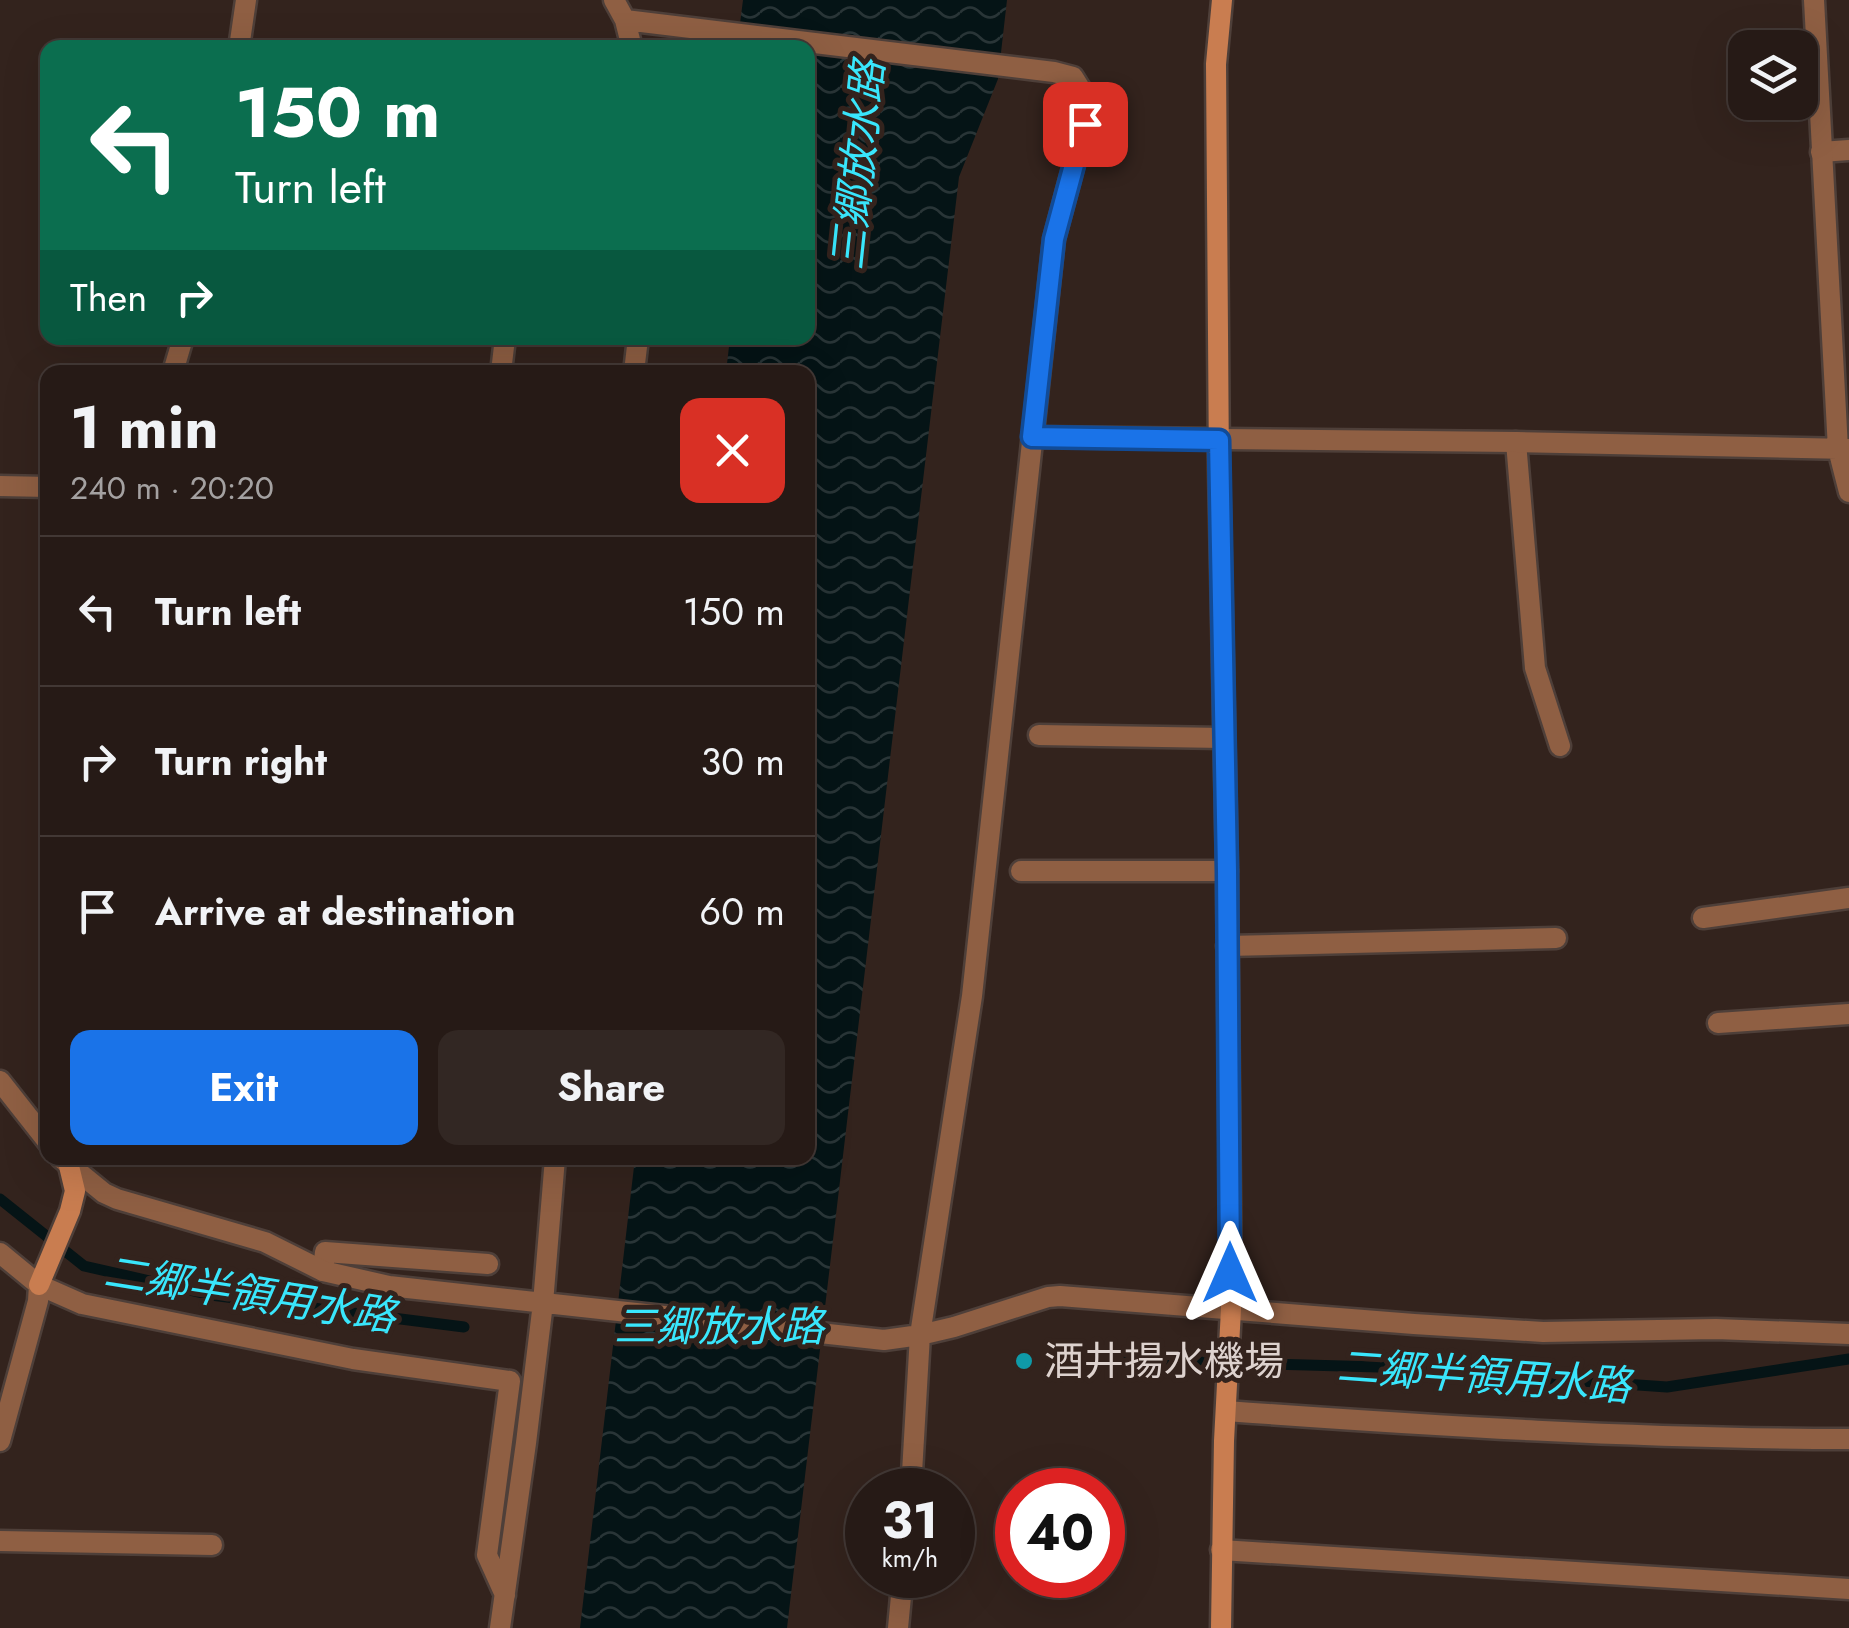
<!DOCTYPE html>
<meta charset="utf-8">
<style>
:root{--surface:#261a16;--page:#322723;--text:#f1f3f6;--muted:#a4a1a1;--line:#423835;--accent:#1a73e8}
body{margin:0;font-family:Jost,"Noto Sans JP",sans-serif;background:var(--page);color:var(--text);height:100vh;display:flex;flex-direction:column;font-size:38px;white-space:nowrap}
*{box-sizing:border-box;margin:0}
p{font-size:32px;color:var(--muted)}
.icon{flex:none;width:55px;height:55px;fill:none;stroke:currentColor;stroke-width:2;stroke-linecap:round;stroke-linejoin:round}
.map{position:relative;flex:1;overflow:hidden}
.sheet{position:absolute;left:40px;top:365px;width:775px;height:800px;display:flex;flex-direction:column;background:var(--surface);border-radius:20px;box-shadow:0 10px 40px #0002,0 0 0 2px var(--line)}
.sheet>*{flex:none}
.hud{position:absolute;left:40px;top:40px;width:775px;height:305px;border-radius:20px;box-shadow:0 10px 40px #0002,0 0 0 2px var(--line);background:#0b6e4f;color:#fff;overflow:hidden}
.controls{position:absolute;left:1728px;top:30px;display:grid;gap:20px}
.controls a{display:grid;place-items:center;width:90px;height:90px;border-radius:20px;background:var(--surface);box-shadow:0 10px 40px #0002,0 0 0 2px var(--line);font-size:50px}
.speed{position:absolute;left:845px;top:1468px;display:flex;gap:20px;font-size:50px;font-weight:700;text-align:center}
.speed>*{display:grid;place-content:center;width:130px;height:130px;border-radius:50%;background:var(--surface);box-shadow:0 10px 40px #0002,0 0 0 2px var(--line);line-height:1}
.speed small{font-size:25px;font-weight:400}
.speed .limit{border:15px solid #d22;background:#fff;color:#111}
.pin{position:absolute;display:grid;place-items:center;width:85px;height:85px;color:#fff;margin:-42px;border-radius:20px;box-shadow:0 5px 15px #0006}
.me{position:absolute;width:110px;margin:-55px;rotate:0deg;stroke-linejoin:round;filter:drop-shadow(0 0 8px #0008)}
.turn{display:flex;align-items:center;gap:35px;height:210px;padding:0 30px;font-size:45px}
.turn .icon{width:130px;height:130px;stroke-width:2.5}
.turn b{display:block;font-size:70px;line-height:85px}
.then{display:flex;align-items:center;height:95px;padding:0 30px;background:#0003;gap:20px;font-size:38px}
.round{display:grid;place-items:center;flex:none;width:105px;height:105px;border-radius:20px;background:var(--page)}
.summary{display:flex;align-items:center;justify-content:space-between;height:170px;padding:0 30px}
h1{font-size:60px;font-weight:700;line-height:75px}
.primary-button{display:flex;gap:20px;margin-top:auto;padding:20px 30px}
.primary-button a{flex:1;height:115px;border-radius:20px;background:var(--accent);color:#fff;font-size:40px;font-weight:700;line-height:115px;text-align:center}
.primary-button a+a{background:var(--page);color:var(--text)}
ul{padding:0;list-style:none}
li{display:flex;align-items:center;gap:30px;height:150px;padding:0 30px;border-top:2px solid var(--line)}
li div{flex:1}
li b{display:block;font-size:38px}
li em{font-style:normal}
.map>svg:first-child{display:block}
.water{fill:url(#water-waves)}
.lines{fill:none;stroke-linecap:round;stroke-linejoin:round}
.stream{stroke:#051416;stroke-width:11}
.lane-casing{stroke:#4e3f39;stroke-width:25}
.street-casing{stroke:#4e3f39;stroke-width:25}
.secondary-casing{stroke:#4e3f39;stroke-width:25}
.lane{stroke:#8f5f43;stroke-width:20}
.street{stroke:#8f5f43;stroke-width:20}
.secondary{stroke:#c97d50;stroke-width:20}
.route-casing{stroke:#114b97;stroke-width:25}
.route{stroke:#1a73e8;stroke-width:18}
.culture-dot{fill:#0f9aa8;stroke:#33231d;stroke-width:4}
.labels{text-anchor:middle;dominant-baseline:central;stroke-width:10;stroke-linejoin:round;paint-order:stroke}
.poi-label{font-size:40px;fill:#ddd2ce;stroke:#33231d;text-anchor:start}
.water-label{font-size:42px;font-style:italic;fill:#39e6fc;stroke:#33231d}
</style>
<div class="map">
<svg width="1849" height="1628" viewBox="0 0 1849 1628">
<defs>
<pattern id="water-waves" width="16" height="10" patternUnits="userSpaceOnUse" patternTransform="scale(2.5)"><rect width="16" height="10" fill="#051416"/><path d="M0 5q4-4 8 0t8 0" fill="none" stroke="#293537"/></pattern>
</defs>
<rect width="100%" height="100%" fill="#33231d"/>
<path class="water" d="M 743,0 L 1007,0 L 998,79 L 959,177 L 787,1628 L 580,1628 L 635,1158 L 808,1158 L 808,372 L 726,372 L 730,338 L 808,338 L 808,48 L 737,47 Z"/>
<g class="lines">
<path class="stream" d="M 0,1199 L 84,1266 L 211,1295 L 464,1327
M 1057,1358 L 1379,1367 L 1667,1387 L 1849,1359"/>
<g class="lane-casing">
<path id="lane" d="M 1821,152 L 1849,150
M 501,372 L 505,338
M 1516,442 L 1535,668 L 1560,746
M 1039,735 L 1223,738
M 1021,871 L 1227,871
M 1703,918 L 1849,898
M 1227,946 L 1556,938
M 1718,1023 L 1849,1014
M 323,1271 L 325,1252 L 488,1264
M 0,1541 L 212,1545"/>
</g>
<g class="street-casing">
<path id="street" d="M 614,0 L 625,20 L 632,48
M 1814,0 L 1838,449 L 1849,492
M 625,20 L 1054,72 L 1073,77 L 1088,101 L 1085,123 L 1054,239 L 972,996 L 920,1335 L 911,1490
M 239,48 L 246,0
M 173,372 L 183,338
M 634,372 L 638,338
M 1032,437 L 1516,442 L 1849,449
M 0,486 L 48,487
M 0,1081 L 48,1142
M 61,1158 L 104,1193 L 117,1199 L 265,1242 L 323,1271 L 389,1286 L 884,1340 L 920,1335 L 954,1327 L 1048,1297 L 1060,1296 L 1414,1324 L 1543,1332 L 1716,1329 L 1849,1334
M 0,1253 L 39,1285 L 82,1304 L 353,1359 L 510,1381 L 487,1555 L 505,1595
M 1226,1411 C 1433,1426 1641,1439 1849,1439
M 0,1441 L 38,1301 L 39,1285
M 1221,1550 L 1849,1589
M 500,1628 L 526,1443 L 543,1303 L 555,1158
M 898,1628 L 903,1575"/>
</g>
<g class="secondary-casing">
<path id="secondary" d="M 39,1285 L 70,1211 L 75,1191 L 69,1166
M 1221,1628 L 1224,1441 L 1231,1309 L 1227,871 L 1219,469 L 1216,64 L 1222,0"/>
</g>
<use href="#lane" class="lane"/>
<use href="#street" class="street"/>
<use href="#secondary" class="secondary"/>
</g>
<g class="lines">
<g class="route-casing">
<path id="route" d="M 1085,124 L 1054,239 L 1032,437 L 1219,440 L 1227,871 L 1230,1273"/>
</g>
<use href="#route" class="route"/>
</g>
<circle class="culture-dot" cx="1024" cy="1361" r="10"/>
<g class="labels">
<g class="poi-label">
<text x="1044" y="1361">酒井揚水機場</text>
</g>
<g class="water-label">
<text transform="translate(858 165) rotate(-84)">三郷放水路</text>
<text transform="translate(250 1294) rotate(9)">二郷半領用水路</text>
<text x="719" y="1326">三郷放水路</text>
<text transform="translate(1484 1376) rotate(4)">二郷半領用水路</text>
</g>
</g>
</svg>
<div class="controls">
<a><svg class="icon" aria-label="layers" viewBox="0 0 24 24"><path d="M12 4l9 5-9 5-9-5zM3 14l9 5 9-5"/></svg></a>
</div>
<div class="speed"><div>31<small>km/h</small></div><div class="limit">40</div></div>
<div class="pin" style="left:1085px;top:124px;background:#d93025"><svg class="icon" aria-label="arrive" viewBox="0 0 24 24"><path d="M6 21V4h12l-3 4 3 4H6"/></svg></div>
<svg class="me" style="left:1230px;top:1273px" viewBox="-20 -20 40 40"><path d="M0-17L14 15 0 8-14 15z" fill="#1a73e8" stroke="#fff" stroke-width="4"/></svg>
<div class="hud">
<div class="turn"><svg class="icon" aria-label="left" viewBox="0 0 24 24"><path d="M17 20v-9H6M10 6l-5 5 5 5"/></svg><div><b>150 m</b>Turn left</div></div>
<div class="then">Then<svg class="icon" aria-label="right" viewBox="0 0 24 24"><path d="M7 20v-9h11M14 6l5 5-5 5"/></svg></div>
</div>
<section class="sheet">
<div class="summary"><div><h1>1 min</h1><p>240 m · 20:20</p></div><a class="round" style="background:#d93025;color:#fff"><svg class="icon" aria-label="close" viewBox="0 0 24 24"><path d="M6 6l12 12M18 6L6 18"/></svg></a></div>
<ul>
<li><svg class="icon" aria-label="left" viewBox="0 0 24 24"><path d="M17 20v-9H6M10 6l-5 5 5 5"/></svg><div><b>Turn left</b></div><em>150 m</em></li>
<li><svg class="icon" aria-label="right" viewBox="0 0 24 24"><path d="M7 20v-9h11M14 6l5 5-5 5"/></svg><div><b>Turn right</b></div><em>30 m</em></li>
<li><svg class="icon" aria-label="arrive" viewBox="0 0 24 24"><path d="M6 21V4h12l-3 4 3 4H6"/></svg><div><b>Arrive at destination</b></div><em>60 m</em></li>
</ul>
<div class="primary-button"><a>Exit</a><a>Share</a></div>
</section>
</div>
